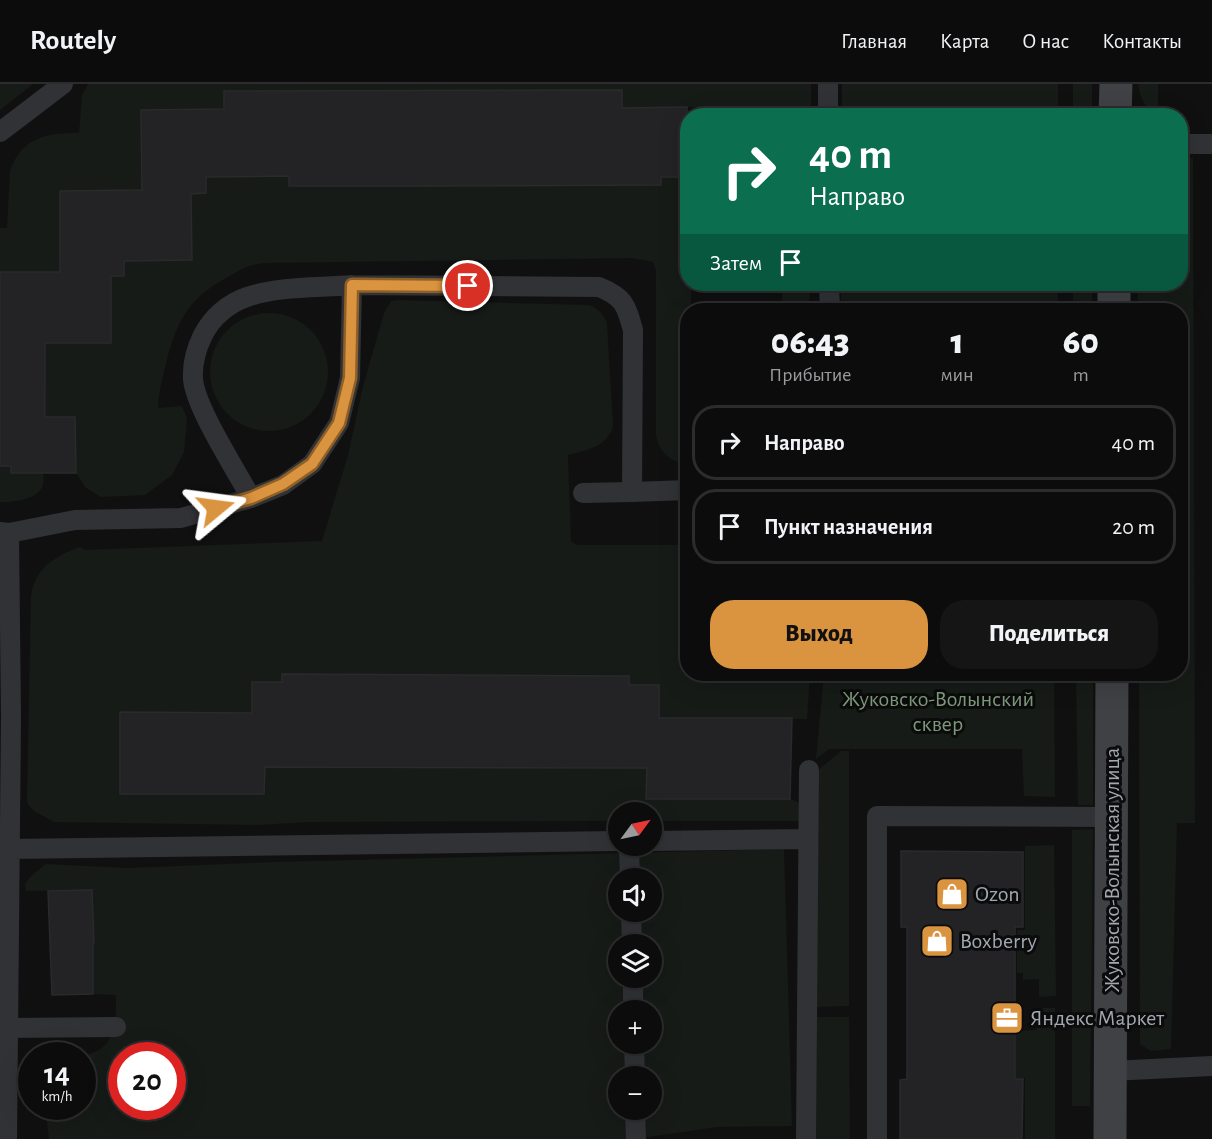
<!DOCTYPE html>
<html lang="ru">
<meta charset="utf-8">
<style>
:root{--surface:#0c0c0d;--page:#151516;--text:#f1f3f6;--muted:#9a9b9d;--line:#2c2c2e;--accent:#da933e}
body{margin:0;font-family:"Alegreya Sans",sans-serif;background:var(--page);color:var(--text);height:100vh;display:flex;flex-direction:column;font-size:22px;white-space:nowrap}
*{box-sizing:border-box;margin:0}
p{font-size:20px;color:var(--muted)}
.icon{flex:none;width:33px;height:33px;fill:none;stroke:currentColor;stroke-width:2;stroke-linecap:round;stroke-linejoin:round}
.map{position:relative;flex:1;overflow:hidden}
.drawer{position:absolute;left:680px;top:219px;width:508px;height:378px;display:flex;flex-direction:column;background:var(--surface);border-radius:24px;box-shadow:0 6px 24px #0002,0 0 0 2px var(--line)}
.drawer>*{flex:none}
.top-card{position:absolute;left:680px;top:24px;width:508px;height:183px;border-radius:24px;box-shadow:0 6px 24px #0002,0 0 0 2px var(--line);background:#0b6e4f;color:#fff;overflow:hidden}
.needle{width:39px;rotate:57deg}
.fabs{position:absolute;left:608px;top:718px;display:grid;gap:12px}
.fabs a{display:grid;place-items:center;width:54px;height:54px;border-radius:50%;background:var(--surface);box-shadow:0 6px 24px #0002,0 0 0 2px var(--line);font-size:30px}
.speed{position:absolute;left:18px;top:958px;display:flex;gap:12px;font-size:30px;font-weight:700;text-align:center}
.speed>*{display:grid;place-content:center;width:78px;height:78px;border-radius:50%;background:var(--surface);box-shadow:0 6px 24px #0002,0 0 0 2px var(--line);line-height:1}
.speed small{font-size:15px;font-weight:400}
.speed .limit{border:9px solid #d22;background:#fff;color:#111}
.pin{position:absolute;display:grid;place-items:center;width:51px;height:51px;color:#fff;margin:-26px;border:3px solid #fff;border-radius:50%;box-shadow:0 2px 6px #0007}
.me{position:absolute;width:66px;margin:-33px;rotate:74deg;stroke-linejoin:round;filter:drop-shadow(0 0 4px #0008)}
.turn{display:flex;align-items:center;gap:21px;height:126px;padding:0 30px;font-size:27px}
.turn .icon{width:78px;height:78px;stroke-width:2.5}
.turn b{display:block;font-size:42px;line-height:51px}
.then{display:flex;align-items:center;height:57px;padding:0 30px;background:#0003;gap:12px;font-size:22px}
.eta{display:flex;justify-content:space-evenly;align-items:center;height:102px;text-align:center}
.eta b{font-size:36px;font-weight:800;line-height:42px}
.primary-button{display:flex;gap:12px;margin-top:auto;padding:12px 30px}
.primary-button a{flex:1;height:69px;border-radius:24px;background:var(--accent);color:#111;font-size:24px;font-weight:800;line-height:69px;text-align:center}
.primary-button a+a{background:var(--page);color:var(--text)}
ul{padding:0;list-style:none}
li{display:flex;align-items:center;gap:18px;height:75px;margin:0 12px 9px;padding:0 18px;border:3px solid var(--line);border-radius:24px}
li div{flex:1}
li b{display:block;font-size:22px}
li em{font-style:normal}
header{display:flex;align-items:center;gap:36px;box-sizing:border-box;height:84px;padding:0 30px;background:var(--surface);border-bottom:2px solid var(--line)}
header strong{font-size:28px}
nav{display:flex;gap:33px;margin-inline-start:auto;font-size:21px}
.map>svg:first-child{display:block}
.green{fill:#161b17;fill-rule:evenodd}
.building{fill:#232325;stroke:#2a2a2c;stroke-width:1.5}
.lines{fill:none;stroke-linecap:round;stroke-linejoin:round}
.service{stroke:#313235;stroke-width:20}
.secondary{stroke:#3f4145;stroke-width:33}
.route-casing{stroke:#8e6028;stroke-width:15}
.route{stroke:#da933e;stroke-width:10}
.labels{text-anchor:middle;dominant-baseline:central;stroke-width:6;stroke-linejoin:round;paint-order:stroke}
.park-label{font-size:22px;fill:#7d997b;stroke:#0b0b0c}
.street-label{font-size:22px;fill:#a2a8b0;stroke:#0b0b0c}
.poi-label{font-size:22px;fill:#a2a8b0;stroke:#0b0b0c;text-anchor:start}
</style>
<header>
<strong>Routely</strong>
<nav><a>Главная</a><a>Карта</a><a>О нас</a><a>Контакты</a></nav>
</header>
<div class="map">
<svg width="1212" height="1055" viewBox="0 0 1212 1055">
<rect width="100%" height="100%" fill="#101011"/>
<path class="green" d="M 0,0 L 33,0 L 0,26 Z
M 88,0 L 811,0 L 811,32 L 707,31 L 707,23 L 622,24 L 622,6 L 224,7 L 224,25 L 142,26 L 142,106 L 60,107 L 60,188 L 0,188 L 0,144 L 7,144 L 10,87 C 22,52 48,49 79,49 L 82,11 Z
M 842,0 L 1058,0 L 1058,31 L 842,31 Z
M 1073,0 L 1092,0 L 1092,31 L 1073,31 Z
M 1138,0 L 1158,0 L 1158,31 C 1145,26 1140,13 1138,0 Z
M 1181,74 L 1193,74 L 1195,739 L 1177,739 L 1171,965 L 1151,967 L 1140,960 L 1139,590 L 1180,590 L 1180,226 L 1138,226 L 1138,200 L 1180,200 Z
M 206,83 L 223,93 L 289,92 L 289,102 L 660,101 L 661,93 L 687,93 L 687,200 L 691,200 L 691,226 L 687,226 L 687,381 C 669,376 660,370 656,351 L 656,186 L 653,178 L 632,174 L 266,179 C 250,180 242,185 228,193 C 188,214 177,237 166,279 C 162,295 159,308 158,324 L 182,322 L 187,335 L 184,368 L 172,391 L 145,411 L 101,413 L 86,404 L 76,389 L 75,334 L 46,333 L 45,248 L 63,259 L 111,259 L 111,192 L 124,166 L 141,177 L 192,176 L 191,110 L 206,109 Z
M 782,200 L 810,200 L 809,226 L 782,226 Z
M 841,200 L 1058,200 L 1058,226 L 841,226 Z
M 1073,200 L 1092,200 L 1092,226 L 1073,226 Z
M 398,216 L 589,221 C 599,225 604,230 607,240 L 613,342 C 608,363 586,366 568,371 L 571,457 L 577,461 L 687,461 L 687,590 L 810,590 L 807,635 L 659,634 L 659,601 L 629,601 L 629,591 L 283,590 L 282,598 L 252,598 L 252,629 L 121,628 L 120,709 L 264,710 L 265,683 L 647,684 L 646,714 L 790,715 C 803,719 802,724 801,737 L 651,737 L 651,729 L 618,729 L 618,737 L 308,738 L 258,741 L 54,738 L 34,727 L 28,720 L 27,716 L 31,513 C 34,484 56,471 81,463 L 84,466 L 322,457 L 348,371 L 363,302 L 384,229 L 391,217 Z
M210 288a59 59 0 1 1 118 0a59 59 0 1 1-118 0Z
M 0,382 L 11,382 L 11,389 L 43,389 C 49,415 18,418 0,418 Z
M 824,590 L 1054,590 L 1055,713 L 1024,712 L 1022,665 L 829,665 L 816,675 Z
M 1076,590 L 1093,590 L 1093,721 L 1078,721 Z
M 841,667 L 849,667 L 849,922 L 815,923 L 817,687 Z
M 1093,745 L 1090,1022 L 1072,1022 L 1072,746 Z
M 1054,761 L 1056,912 L 1039,913 L 1039,895 L 1023,896 L 1023,889 L 1017,889 L 1017,846 L 1025,846 L 1025,762 Z
M 784,765 L 792,1042 L 717,1043 L 635,1055 L 49,1055 L 46,1030 L 81,1028 L 82,972 C 117,965 116,941 116,911 L 93,910 L 91,806 L 26,807 L 25,800 L 31,792 L 46,780 L 129,784 L 276,778 ZM 618,795 L 651,795 L 651,828 L 618,828 ZM 618,861 L 651,861 L 651,894 L 618,894 ZM 618,927 L 651,927 L 651,960 L 618,960 ZM 122,972 L 172,972 L 172,1023 L 122,1023 ZM 618,993 L 651,993 L 651,1026 L 618,1026 Z
M 1037,924 L 1055,924 L 1055,1055 L 1025,1055 L 1025,994 L 1016,994 L 1016,947 L 1037,946 Z
M 816,933 L 849,933 L 850,1055 L 814,1055 Z"/>
<path class="building" d="M 622,6 L 622,24 L 687,23 L 687,93 L 661,93 L 661,101 L 421,102 L 289,102 L 289,92 L 206,93 L 206,109 L 191,110 L 192,176 L 124,177 L 124,192 L 111,192 L 111,259 L 45,259 L 45,333 L 75,333 L 76,389 L 11,389 L 11,382 L 0,382 L 0,188 L 60,188 L 60,107 L 142,106 L 141,26 L 224,25 L 224,7 Z
M 282,590 L 629,592 L 629,601 L 659,601 L 659,634 L 792,634 L 790,715 L 646,715 L 647,684 L 265,683 L 264,710 L 120,710 L 120,628 L 252,629 L 252,598 L 282,598 Z
M 901,767 L 1023,768 L 1023,843 L 1015,843 L 1015,995 L 1023,995 L 1022,1055 L 900,1055 L 900,996 L 907,995 L 907,843 L 901,843 Z
M 92,806 L 94,859 L 93,859 L 93,910 L 52,911 L 48,807 Z"/>
<g class="lines">
<path class="service" d="M 828,0 L 828,32
M 0,48 L 63,0
M 1180,60 L 1212,60
M 829,200 L 830,226
M 583,409 L 632,408
M 251,414 C 236,386 195,323 193,295 C 192,278 196,265 203,251 C 212,233 229,219 247,213 C 278,202 320,204 352,201
M 0,448 L 9,449 L 75,436 L 181,434 L 251,414 L 283,401 L 312,380 L 339,339 L 350,294 L 352,201 L 599,203 C 624,213 626,221 633,246 L 632,408 L 687,406
M 651,757 L 808,755
M 629,762 L 630,795
M 9,765 L 618,757
M 631,828 L 632,861
M 633,894 L 633,927
M 8,944 L 116,943
M 634,960 L 635,993
M 1111,987 L 1212,982
M 635,1026 L 636,1055
M 7,1055 L 11,634 L 9,449
M 806,1055 L 809,686
M 877,1055 L 877,732 L 1112,733"/>
<path class="secondary" d="M 1115,32 L 1116,0
M 1114,226 L 1114,200
M 1110,1055 L 1112,590"/>
</g>
<g class="lines">
<g class="route-casing">
<path id="route" d="M 216,424 L 251,414 L 283,400 L 312,380 L 339,339 L 350,294 L 352,201 L 468,202"/>
</g>
<use href="#route" class="route"/>
</g>
<defs>
<g id="shop-square" transform="scale(1.725)"><rect x="-9" y="-9" width="18" height="18" rx="4" fill="#da933e" stroke="#0b0b0c"/><path d="M-5-2.5h2.3a2.7 3.5 0 0 1 5.4 0H5L5.5 6h-11ZM-1.5-2.5h3a1.5 2.3 0 0 0-3 0Z" fill="#fff"/></g>
<g id="office-square" transform="scale(1.725)"><rect x="-9" y="-9" width="18" height="18" rx="4" fill="#da933e" stroke="#0b0b0c"/><path d="M-6-3h4V-5.5h4V-3h4V5H-6ZM-1-4.5V-3h2v-1.5ZM-6 0V1H6V0Z" fill="#fff"/></g>
</defs>
<g fill-rule="evenodd">
<use href="#shop-square" x="952" y="810"/>
<use href="#shop-square" x="937" y="857"/>
<use href="#office-square" x="1007" y="934"/>
</g>
<g class="labels">
<g class="park-label">
<text x="938" y="615">Жуковско-Волынский<tspan x="938" dy="25">сквер</tspan></text>
</g>
<g class="street-label">
<text transform="translate(1112 786) rotate(-90)">Жуковско-Волынская улица</text>
</g>
<g class="poi-label">
<text x="975" y="810">Ozon</text>
<text x="960" y="857">Boxberry</text>
<text x="1030" y="934">Яндекс Маркет</text>
</g>
</g>
</svg>
<div class="fabs">
<a><svg class="needle" viewBox="-14 -14 28 28"><path d="M0-13l5 13h-10z" fill="#e53935"/><path d="M0 13l5-13h-10z" fill="#9a9b9d"/></svg></a>
<a><svg class="icon" aria-label="sound" viewBox="0 0 24 24"><path d="M4 9h4l5-4v14l-5-4H4zM17 9q2 3 0 6"/></svg></a>
<a><svg class="icon" aria-label="layers" viewBox="0 0 24 24"><path d="M12 4l9 5-9 5-9-5zM3 14l9 5 9-5"/></svg></a>
<a>+</a>
<a>−</a>
</div>
<div class="speed"><div>14<small>km/h</small></div><div class="limit">20</div></div>
<div class="pin" style="left:468px;top:202px;background:#d93025"><svg class="icon" aria-label="arrive" viewBox="0 0 24 24"><path d="M6 21V4h12l-3 4 3 4H6"/></svg></div>
<svg class="me" style="left:216px;top:424px" viewBox="-20 -20 40 40"><path d="M0-17L14 15 0 8-14 15z" fill="#da933e" stroke="#fff" stroke-width="4"/></svg>
<div class="top-card">
<div class="turn"><svg class="icon" aria-label="right" viewBox="0 0 24 24"><path d="M7 20v-9h11M14 6l5 5-5 5"/></svg><div><b>40 m</b>Направо</div></div>
<div class="then">Затем<svg class="icon" aria-label="arrive" viewBox="0 0 24 24"><path d="M6 21V4h12l-3 4 3 4H6"/></svg></div>
</div>
<section class="drawer">
<div class="eta">
<div><b>06:43</b><p>Прибытие</p></div>
<div><b>1</b><p>мин</p></div>
<div><b>60</b><p>m</p></div>
</div>
<ul>
<li><svg class="icon" aria-label="right" viewBox="0 0 24 24"><path d="M7 20v-9h11M14 6l5 5-5 5"/></svg><div><b>Направо</b></div><em>40 m</em></li>
<li><svg class="icon" aria-label="arrive" viewBox="0 0 24 24"><path d="M6 21V4h12l-3 4 3 4H6"/></svg><div><b>Пункт назначения</b></div><em>20 m</em></li>
</ul>
<div class="primary-button"><a>Выход</a><a>Поделиться</a></div>
</section>
</div>
